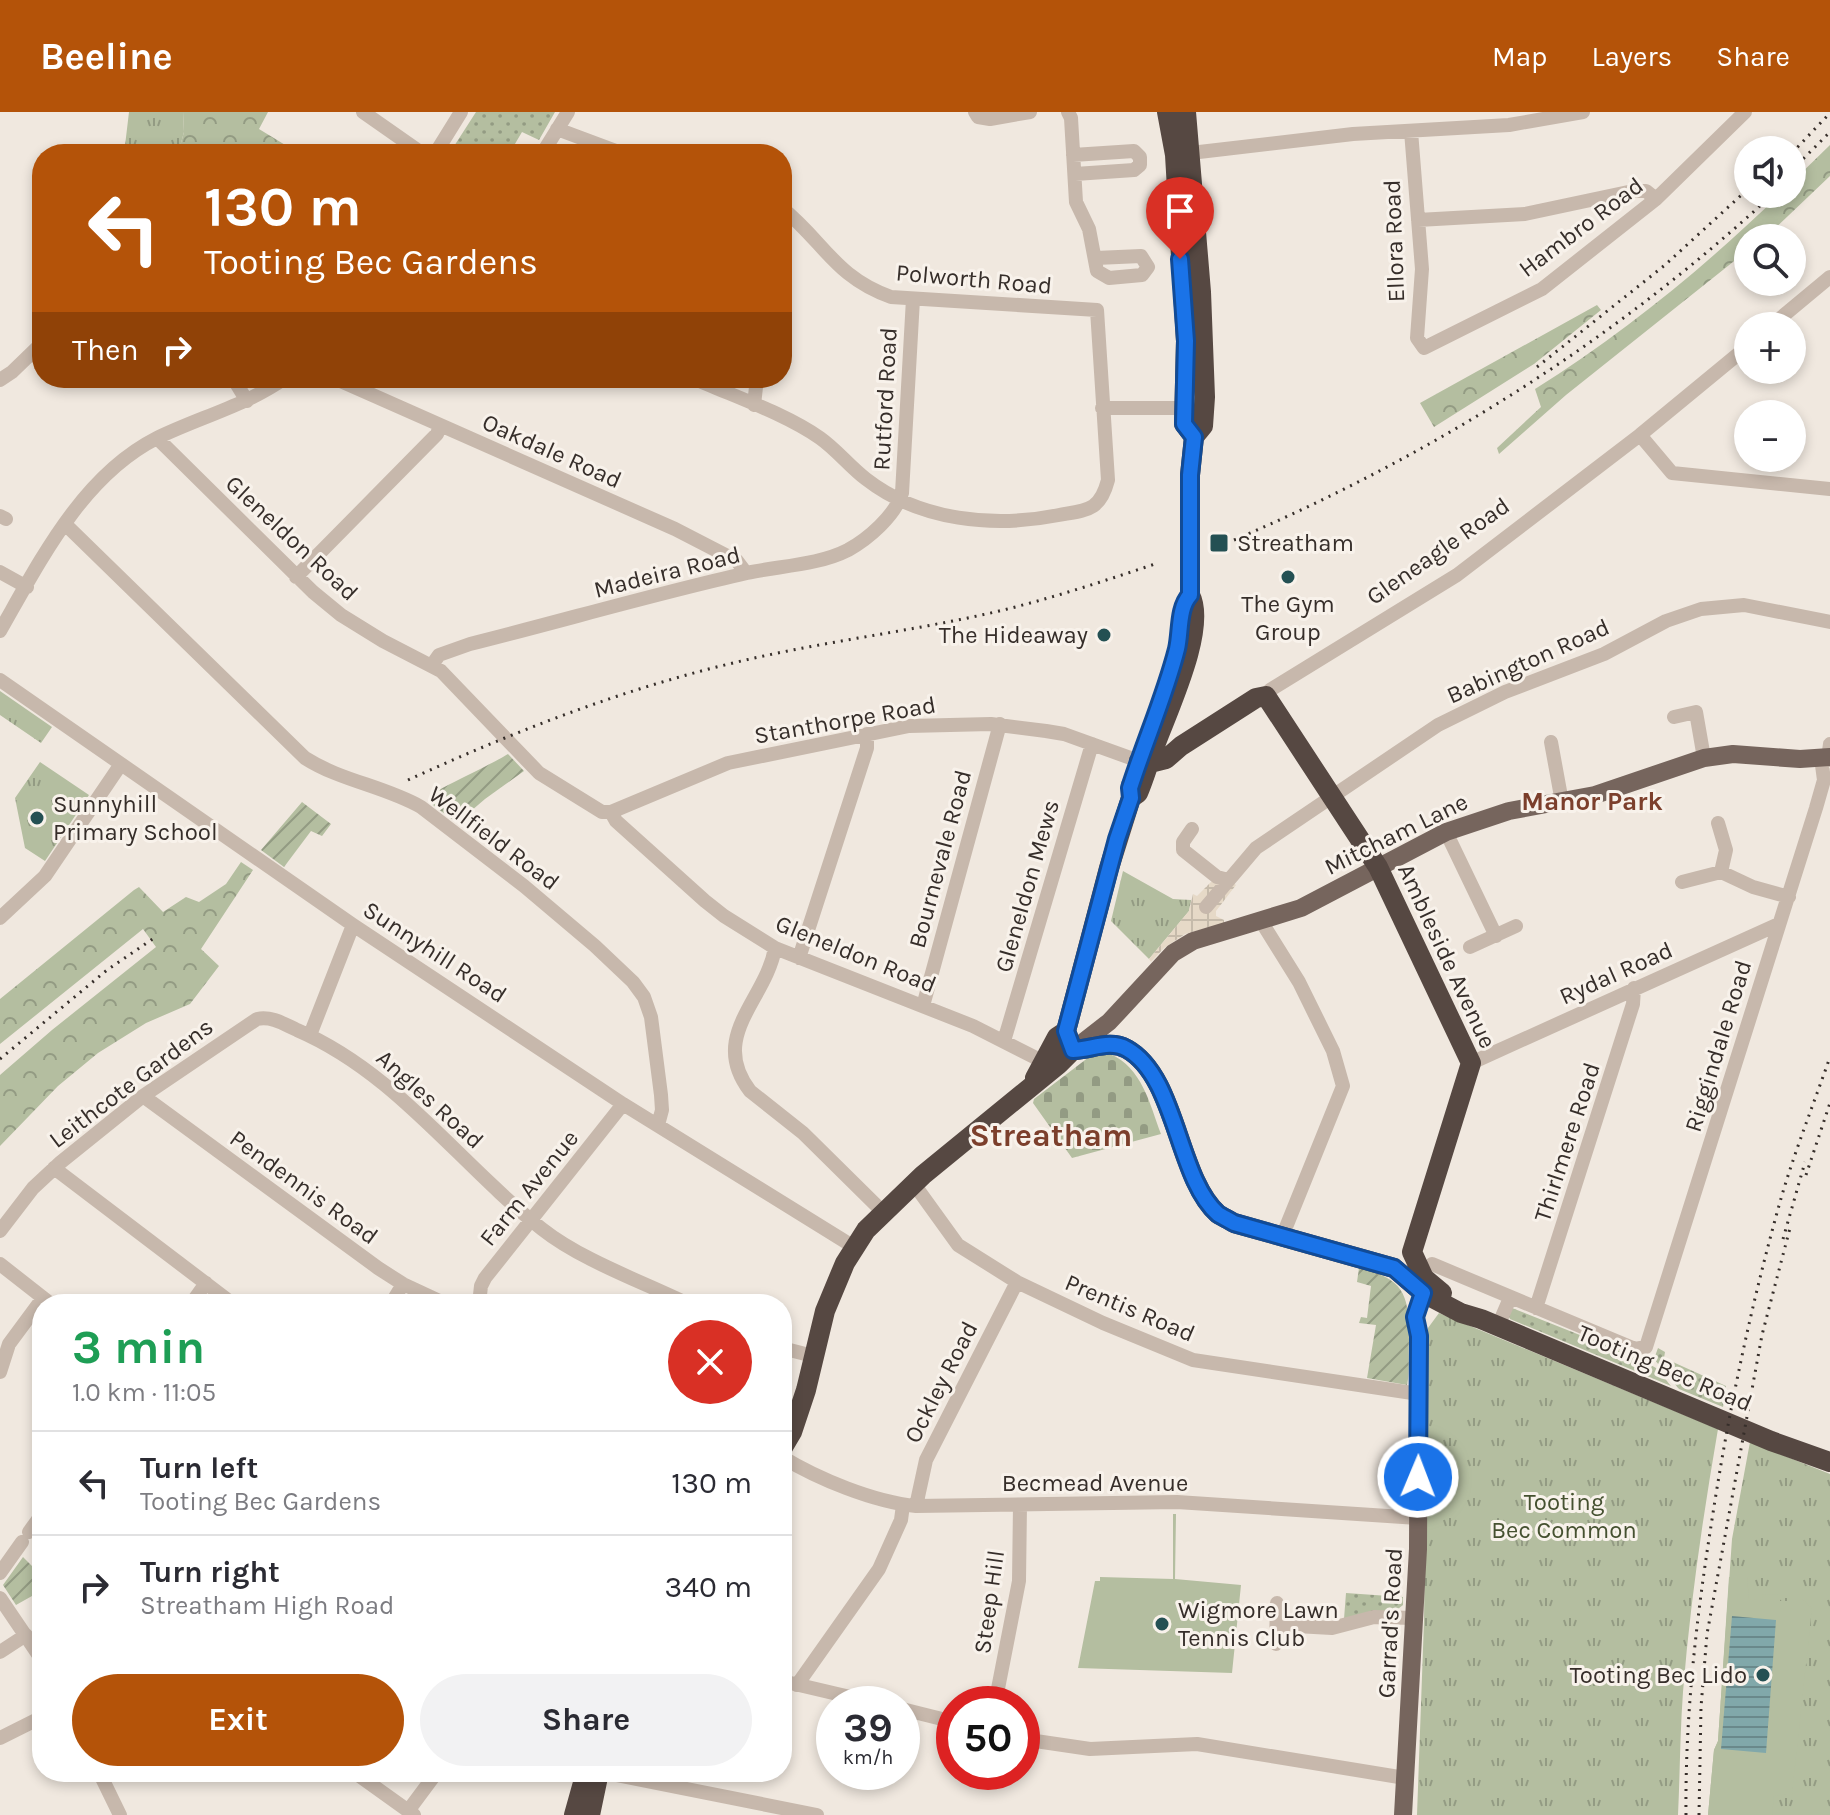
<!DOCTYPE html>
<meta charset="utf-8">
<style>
:root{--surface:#fff;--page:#f2f2f3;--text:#2b2b33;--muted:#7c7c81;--line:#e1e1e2;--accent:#b45309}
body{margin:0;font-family:Karla,sans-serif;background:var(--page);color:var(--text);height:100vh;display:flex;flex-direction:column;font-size:30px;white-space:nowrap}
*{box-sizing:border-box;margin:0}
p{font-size:26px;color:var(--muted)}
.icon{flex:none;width:44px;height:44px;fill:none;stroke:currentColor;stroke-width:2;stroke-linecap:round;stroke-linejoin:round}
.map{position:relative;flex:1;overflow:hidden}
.drawer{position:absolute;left:32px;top:1182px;width:760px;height:488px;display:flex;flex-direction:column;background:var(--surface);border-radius:32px;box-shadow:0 4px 12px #0003}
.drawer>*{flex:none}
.hud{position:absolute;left:32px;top:32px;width:760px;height:244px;border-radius:32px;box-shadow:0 4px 12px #0003;background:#b45309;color:#fff;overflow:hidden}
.tools{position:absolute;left:1734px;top:24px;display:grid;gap:16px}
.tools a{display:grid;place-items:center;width:72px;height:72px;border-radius:50%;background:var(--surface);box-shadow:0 4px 12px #0003;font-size:40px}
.speed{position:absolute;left:816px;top:1574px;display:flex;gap:16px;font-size:40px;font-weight:700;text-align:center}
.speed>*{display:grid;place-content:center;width:104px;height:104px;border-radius:50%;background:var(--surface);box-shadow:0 4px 12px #0003;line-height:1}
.speed small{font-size:20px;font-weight:400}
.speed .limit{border:12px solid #d22;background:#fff;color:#111}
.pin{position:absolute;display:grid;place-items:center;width:68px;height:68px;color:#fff;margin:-82px -34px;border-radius:50% 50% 50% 0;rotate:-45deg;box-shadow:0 0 8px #0007}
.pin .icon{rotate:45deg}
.me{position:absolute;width:88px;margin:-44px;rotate:1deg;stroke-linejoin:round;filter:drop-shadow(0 0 6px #0008)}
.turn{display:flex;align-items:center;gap:28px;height:168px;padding:0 40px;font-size:36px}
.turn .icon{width:104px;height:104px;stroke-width:2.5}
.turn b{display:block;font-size:56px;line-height:68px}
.then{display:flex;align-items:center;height:76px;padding:0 40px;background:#0003;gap:16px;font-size:30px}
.round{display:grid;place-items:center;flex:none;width:84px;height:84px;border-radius:42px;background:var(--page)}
.headline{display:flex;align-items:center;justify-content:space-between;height:136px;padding:0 40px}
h1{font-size:48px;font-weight:700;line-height:60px;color:#1e9e55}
.cta{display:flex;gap:16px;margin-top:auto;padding:16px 40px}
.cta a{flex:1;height:92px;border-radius:48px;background:var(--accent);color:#fff;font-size:32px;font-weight:700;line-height:92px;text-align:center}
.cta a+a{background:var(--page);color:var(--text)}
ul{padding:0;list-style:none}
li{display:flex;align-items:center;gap:24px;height:104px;padding:0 40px;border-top:2px solid var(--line)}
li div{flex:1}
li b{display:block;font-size:30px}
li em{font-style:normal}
header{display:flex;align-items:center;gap:48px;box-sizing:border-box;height:112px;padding:0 40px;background:var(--accent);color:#fff}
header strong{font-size:38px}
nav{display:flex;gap:44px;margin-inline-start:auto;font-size:28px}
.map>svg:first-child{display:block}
.grass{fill:url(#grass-dots)}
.forest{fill:url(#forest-crowns)}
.cemetery{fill:url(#cemetery-stones)}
.park{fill:url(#park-tufts)}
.garden{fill:url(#garden-furrows)}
.pitch{fill:#b4bea0}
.plaza{fill:url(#plaza-grid)}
.water{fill:url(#water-rules)}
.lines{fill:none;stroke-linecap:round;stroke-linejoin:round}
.minor{stroke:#c7b8ac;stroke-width:14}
.major{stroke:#76655d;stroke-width:18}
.highway{stroke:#564842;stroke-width:20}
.rail{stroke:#362e2a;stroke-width:3;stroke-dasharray:2 6;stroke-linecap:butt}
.route-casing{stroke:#114b97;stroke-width:20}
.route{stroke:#1a73e8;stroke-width:14}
.poi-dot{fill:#245053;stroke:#f8f2eb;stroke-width:3}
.labels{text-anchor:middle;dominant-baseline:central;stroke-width:6;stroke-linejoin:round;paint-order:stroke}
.street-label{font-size:24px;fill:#362e2a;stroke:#f8f2eb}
.poi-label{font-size:24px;fill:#362e2a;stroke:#f8f2eb;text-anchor:start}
.park-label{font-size:24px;fill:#455130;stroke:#f8f2eb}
.neighbourhood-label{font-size:26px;font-weight:bold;fill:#7c3f2c;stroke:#f8f2eb}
.district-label{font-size:32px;font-weight:bold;fill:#7c3f2c;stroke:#f8f2eb}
</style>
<header>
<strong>Beeline</strong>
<nav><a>Map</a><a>Layers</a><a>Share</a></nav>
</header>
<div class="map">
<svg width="1830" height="1703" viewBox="0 0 1830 1703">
<defs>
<pattern id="grass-dots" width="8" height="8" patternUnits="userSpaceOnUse" patternTransform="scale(2)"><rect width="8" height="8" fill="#b4bea0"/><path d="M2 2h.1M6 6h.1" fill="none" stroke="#939b83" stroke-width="1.8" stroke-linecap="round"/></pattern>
<pattern id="forest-crowns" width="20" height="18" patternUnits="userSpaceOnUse" patternTransform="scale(2)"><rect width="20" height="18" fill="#b4bea0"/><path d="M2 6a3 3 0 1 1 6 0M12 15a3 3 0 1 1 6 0" fill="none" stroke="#939b83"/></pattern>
<pattern id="cemetery-stones" width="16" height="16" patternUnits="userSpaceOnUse" patternTransform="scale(2)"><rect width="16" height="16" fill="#b4bea0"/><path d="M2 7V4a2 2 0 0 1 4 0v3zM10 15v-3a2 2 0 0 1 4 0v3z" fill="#939b83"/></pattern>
<pattern id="park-tufts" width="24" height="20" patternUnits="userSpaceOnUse" patternTransform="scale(2)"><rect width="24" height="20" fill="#b4bea0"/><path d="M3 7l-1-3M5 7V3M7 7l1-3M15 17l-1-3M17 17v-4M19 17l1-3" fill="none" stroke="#939b83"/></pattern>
<pattern id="garden-furrows" width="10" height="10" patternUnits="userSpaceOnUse" patternTransform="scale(2)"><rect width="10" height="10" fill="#b4bea0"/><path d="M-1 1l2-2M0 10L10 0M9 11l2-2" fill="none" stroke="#939b83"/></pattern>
<pattern id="plaza-grid" width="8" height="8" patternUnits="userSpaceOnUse" patternTransform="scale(2)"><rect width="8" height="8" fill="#e6d9c7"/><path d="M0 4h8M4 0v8" fill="none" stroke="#c6bbab"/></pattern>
<pattern id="water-rules" width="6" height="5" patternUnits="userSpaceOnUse" patternTransform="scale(2)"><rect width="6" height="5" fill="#81a8aa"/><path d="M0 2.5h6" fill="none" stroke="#6a898b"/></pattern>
</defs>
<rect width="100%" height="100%" fill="#f0e8df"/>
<path class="grass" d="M 476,0 L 555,0 L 539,28 L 522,20 L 509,42 L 449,42 Z
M 1512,1196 L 1640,1247 L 1656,1256 L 1671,1274 L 1510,1207 L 1508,1203 Z
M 1658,1236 L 1665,1240 L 1664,1246 L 1726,1274 L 1723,1295 L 1679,1277 L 1654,1247 Z
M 1346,1481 L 1403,1485 L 1403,1493 L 1394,1500 L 1344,1507 Z"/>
<path class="forest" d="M 183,0 L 268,0 L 259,17 L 300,42 L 178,42 L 184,20 Z
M 1830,33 L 1830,64 L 1769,122 L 1764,126 L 1748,126 L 1748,138 L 1566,283 L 1499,342 L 1497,336 L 1541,295 L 1535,277 C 1623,222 1706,154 1780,82 L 1792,82 L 1792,70 Z
M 1597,193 L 1601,198 L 1534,252 L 1434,315 L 1420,291 Z
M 241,750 L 253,758 L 201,837 L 219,854 L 190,892 L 146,911 L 98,941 L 58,974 L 0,1034 L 0,963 L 52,918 L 156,835 L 143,817 L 0,932 L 0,887 L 134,778 L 139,775 L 163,800 L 186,785 L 199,790 L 226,772 Z"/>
<path class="cemetery" d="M 1110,942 C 1142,955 1150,993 1161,1022 L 1072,1046 L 1033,991 L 1034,987 L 1089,945 Z"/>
<path class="park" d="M 129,0 L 183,0 L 184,20 L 178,42 L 124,42 Z
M 0,579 L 52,615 L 41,631 L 0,603 Z
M 40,650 L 89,683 L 45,749 L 25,736 L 15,686 Z
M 1123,759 L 1173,787 L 1191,788 L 1189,799 L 1149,847 L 1111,809 Z
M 1439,1201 L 1718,1317 C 1703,1404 1690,1492 1683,1580 C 1680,1621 1680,1662 1678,1703 L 1417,1703 L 1424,1509 L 1428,1216 Z
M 1750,1330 L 1830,1362 L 1830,1703 L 1708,1703 L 1714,1638 L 1718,1629 L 1732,1427 Z"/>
<path class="garden" d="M 508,642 L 524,659 L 485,687 L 457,711 L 429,690 C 430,688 430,685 431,683 C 434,679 496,650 508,642 Z
M 302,690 L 331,712 L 322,724 L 311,719 L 284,755 L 261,738 Z
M 1359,1156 C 1406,1167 1409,1184 1409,1228 C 1408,1243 1410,1259 1407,1273 L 1367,1266 L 1376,1213 L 1359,1211 L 1361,1205 L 1367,1206 L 1371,1174 L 1357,1170 Z
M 23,1445 L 37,1459 L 40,1469 L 32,1484 L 16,1493 L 3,1473 Z"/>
<path class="pitch" d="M 1173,1402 L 1176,1402 L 1175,1467 L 1241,1473 L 1232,1561 L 1078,1556 L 1095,1469 L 1100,1469 L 1100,1465 L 1173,1467 Z
M 1729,1465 L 1747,1465 L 1749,1487 L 1762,1488 L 1763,1482 L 1780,1483 L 1780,1489 L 1787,1489 L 1787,1484 L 1802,1487 L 1812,1496 L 1792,1682 L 1774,1684 L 1772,1703 L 1708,1703 L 1714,1638 L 1718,1629 Z"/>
<path class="plaza" d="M 1220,761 L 1236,773 L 1216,799 L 1216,804 L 1224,808 L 1224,811 L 1185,822 L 1164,836 L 1151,850 L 1149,847 L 1189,799 L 1193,782 L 1197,784 Z"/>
<path class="water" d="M 1732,1504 L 1776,1508 L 1766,1641 L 1721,1637 Z"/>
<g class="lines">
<path class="minor" d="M 363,0 L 423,42
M 975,0 L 978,5 L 990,7 L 1030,0
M 1068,0 L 1071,6 L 1076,90 L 1089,117 L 1097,159 L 1109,166 L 1142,163 L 1148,155 L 1141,144 L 1096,146
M 557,17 L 624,42
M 1411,19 L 1422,157 L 1417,226 L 1424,236 L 1542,177 L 1656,87 L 1745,0
M 435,42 L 461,0
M 542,42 L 568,0
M 1182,42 L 1353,22 L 1509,13 L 1583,0
M 1073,43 L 1134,39 L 1140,45 L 1140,53 L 1134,58 L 1075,62
M 1418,108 L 1525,102 L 1633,79 L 1646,79 L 1656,87
M 1771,214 L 1830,165
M 233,266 L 247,289
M 334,266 L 675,417 L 737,449 L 746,461
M 693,266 C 733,284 784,301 820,326 C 837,338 850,355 866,367 C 920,409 994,416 1059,403 C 1087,398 1100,399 1108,368 L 1097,198 L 891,185 C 835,165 824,130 782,96
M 0,268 L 12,260 L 42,231
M 754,293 L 757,266
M 1102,296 L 1184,296
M 1640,323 L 1672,361 L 1830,377
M 157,326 L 313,480 L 341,503 L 383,529 L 441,559 L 539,661 L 602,700 L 611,700 L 616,709 L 705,789 L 724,804 L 775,836 L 973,914 L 1044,950
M 0,404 L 6,407
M 65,412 L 305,646 C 341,669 384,674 421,695 L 524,774 L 595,834 L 633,870 L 644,885 L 651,905 L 661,983 L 662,998 L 658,1013
M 0,460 L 27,475
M 296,465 L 437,322 L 440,314
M 0,519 C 40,449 82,364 157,326 C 200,305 245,294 285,266
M 432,553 L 439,543 L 470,532 C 562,509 654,482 747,461 C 779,454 819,453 848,438 C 868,427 895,404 902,381 L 913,187
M 0,568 L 353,813 L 623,992 L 854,1135
M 1266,584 L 1270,578 L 1457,463 L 1640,323 L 1748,234
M 1674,605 L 1696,600 L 1704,646
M 1551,630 L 1562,690
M 611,700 L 728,651 L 909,614 L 991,612 L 1046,619 L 1064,622 L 1139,649
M 1718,711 L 1726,738 L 1721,760
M 1192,717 L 1183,730 L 1183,738 L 1217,765 L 1228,768
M 1446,720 L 1496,824
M 1682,770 L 1721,760 L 1753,775 L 1789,785
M 1206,795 L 1256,736 L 1438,613 L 1505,580 L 1604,542 L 1666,509 L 1701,497 L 1744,493 L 1830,510
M 0,806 L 45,764 L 121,652
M 1261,809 L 1299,870 L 1333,939 L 1343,974 L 1282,1125
M 1470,835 L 1516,814
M 775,836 C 766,888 708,924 750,979 L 803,1021 L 883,1100
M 799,846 L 867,636 L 867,622
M 923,894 L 1000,612
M 310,923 L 353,813
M 1004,929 L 1092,632
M 1471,951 L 1779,812
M 143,984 L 378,1156 L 403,1172 L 446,1192
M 54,1056 L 233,1192
M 914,1072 L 958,1133 L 1017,1170 L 1103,1211 L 1193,1248 L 1419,1282
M 0,1119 L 33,1076 L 61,1050 L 143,984 L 257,907 C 272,904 284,912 297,918 C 397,961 459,1052 542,1117 C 581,1148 643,1170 688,1192
M 0,1152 L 51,1192
M 1432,1152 L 1635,1237 L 1646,1235 L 1816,696 L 1824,668 L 1822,653 L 1828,646 L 1830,632
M 191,1192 L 206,1171
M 391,1192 L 403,1172
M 479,1192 L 481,1174 L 485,1166 L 623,992
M 1536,1196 L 1633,892 L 1634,876
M 1498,1214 L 1510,1186
M 782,1236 L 813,1244
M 0,1260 L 9,1232 L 43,1186
M 782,1345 C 818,1367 874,1390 916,1394 L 1177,1390 L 1418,1406
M 916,1394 L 926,1348 L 1017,1170
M 29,1420 L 42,1402
M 0,1461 L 22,1430
M 0,1486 L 42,1548
M 1278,1513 L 1332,1516 L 1374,1505 L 1414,1506
M 1276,1532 L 1277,1491
M 0,1540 L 26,1523
M 782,1569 L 880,1592
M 797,1573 L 879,1457 L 901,1408 L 903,1393
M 995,1592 L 1019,1469 L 1020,1393
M 902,1597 L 954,1610
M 0,1626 L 42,1605
M 1022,1627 L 1090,1637 L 1197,1632 L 1405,1666
M 99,1660 L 120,1703
M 354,1660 L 414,1703
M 601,1660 L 817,1703
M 408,1699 L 437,1660"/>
<path class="major" d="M 1073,938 L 1109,910 L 1173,841 L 1193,829 L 1301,796 L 1446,720 L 1509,699 L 1595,683 L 1704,646 L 1733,642 L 1800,647 L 1830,645
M 1403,1703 L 1418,1437 L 1419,1224 L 1415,1205 L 1428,1170"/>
<path class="highway" d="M 1167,0 L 1175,43 L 1186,229 L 1184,312 L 1194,325
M 1139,649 L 1154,650 L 1166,647 L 1181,634 L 1256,586 L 1266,584 L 1378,755 L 1471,951 L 1412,1140 L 1424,1166 L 1442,1181
M 1131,686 L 1138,681 C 1144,667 1148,653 1153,639 C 1165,604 1208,517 1190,483 L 1190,363 L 1194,325 L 1203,314 L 1205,285 L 1201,180 L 1186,0
M 1073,938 C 1091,938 1109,927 1127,937 C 1177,965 1177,1065 1218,1102 C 1223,1105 1229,1108 1234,1111 L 1394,1156 L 1423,1181 L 1461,1201 L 1481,1207 L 1771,1329 L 1830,1350
M 1073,938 L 1066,919 L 1109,756 L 1131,686 L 1131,673
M 1035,966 L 1057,925 L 1066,919
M 782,1337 L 792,1320 L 806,1278 L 825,1199 L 845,1151 L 866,1118 L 923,1063 L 1059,952 L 1073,938
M 574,1703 L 586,1660
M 590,1703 L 599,1660"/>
<path class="rail" d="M 1792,41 L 1830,1
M 1792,58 L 1830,20
M 1537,255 L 1665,153 L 1748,77
M 1234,428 C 1433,343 1614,229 1773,82
M 408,668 C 513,620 620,578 733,551 C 819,530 908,520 995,500 C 1050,487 1104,469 1158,451
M 0,947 L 107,858 L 157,824
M 1806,1063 L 1830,991
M 1783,1127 L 1805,1050
M 1686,1703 C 1685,1606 1696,1509 1711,1414 C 1728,1302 1751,1192 1782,1083 C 1796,1036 1814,991 1830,945
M 1699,1703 L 1701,1595 L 1707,1522 L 1762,1223 L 1790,1116"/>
</g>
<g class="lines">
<g class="route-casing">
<path id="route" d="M 1180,147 L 1186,229 L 1184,312 L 1194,325 L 1190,363 L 1190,483 C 1178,496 1181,520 1177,537 C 1165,584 1145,629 1130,676 L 1131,686 L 1117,727 L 1066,919 L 1073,938 C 1091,938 1109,927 1127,937 C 1177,965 1177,1066 1218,1102 C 1223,1105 1229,1108 1234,1111 L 1394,1156 L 1423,1181 L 1415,1205 L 1419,1224 L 1418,1365"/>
</g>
<use href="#route" class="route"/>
</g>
<g class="poi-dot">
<rect x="1209" y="421" width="20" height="20" rx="4"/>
<circle cx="1288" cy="465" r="8"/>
<circle cx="1104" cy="523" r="8"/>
<circle cx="37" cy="706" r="8"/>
<circle cx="1162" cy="1512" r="8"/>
<circle cx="1763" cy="1563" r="8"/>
</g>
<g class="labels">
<g class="street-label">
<text transform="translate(1581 115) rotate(-37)">Hambro Road</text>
<text transform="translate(1394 129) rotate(-92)">Ellora Road</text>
<text transform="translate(974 167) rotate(5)">Polworth Road</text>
<text transform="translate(885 287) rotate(-87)">Rutford Road</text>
<text transform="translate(552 339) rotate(24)">Oakdale Road</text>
<text transform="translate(292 426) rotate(43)">Gleneldon Road</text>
<text transform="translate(1438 439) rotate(-35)">Gleneagle Road</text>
<text transform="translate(667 460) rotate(-14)">Madeira Road</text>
<text transform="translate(1528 549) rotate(-24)">Babington Road</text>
<text transform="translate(845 608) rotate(-10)">Stanthorpe Road</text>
<text transform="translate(1396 722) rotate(-26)">Mitcham Lane</text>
<text transform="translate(494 726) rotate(37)">Wellfield Road</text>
<text transform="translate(940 747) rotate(-75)">Bournevale Road</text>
<text transform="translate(1027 774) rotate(-74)">Gleneldon Mews</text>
<text transform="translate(435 840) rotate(33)">Sunnyhill Road</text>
<text transform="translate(856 842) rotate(22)">Gleneldon Road</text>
<text transform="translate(1447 844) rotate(65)">Ambleside Avenue</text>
<text transform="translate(1616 861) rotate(-24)">Rydal Road</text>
<text transform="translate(1718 934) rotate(-73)">Riggindale Road</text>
<text transform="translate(131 971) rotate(-37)">Leithcote Gardens</text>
<text transform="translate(430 987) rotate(42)">Angles Road</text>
<text transform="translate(1567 1030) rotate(-72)">Thirlmere Road</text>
<text transform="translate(304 1075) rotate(36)">Pendennis Road</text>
<text transform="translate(529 1076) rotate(-51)">Farm Avenue</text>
<text transform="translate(1130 1196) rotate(23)">Prentis Road</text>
<text transform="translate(1665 1256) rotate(23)">Tooting Bec Road</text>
<text transform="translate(941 1270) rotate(-63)">Ockley Road</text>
<text x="1095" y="1371">Becmead Avenue</text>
<text transform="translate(989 1490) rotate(-82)">Steep Hill</text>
<text transform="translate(1390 1511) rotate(-87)">Garrad's Road</text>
</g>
<g class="poi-label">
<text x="1237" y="431">Streatham</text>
<text x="1288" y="492" text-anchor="middle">The Gym<tspan x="1288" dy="28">Group</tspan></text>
<text x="1088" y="523" text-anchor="end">The Hideaway</text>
<text x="53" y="692">Sunnyhill<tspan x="53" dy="28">Primary School</tspan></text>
<text x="1178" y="1498">Wigmore Lawn<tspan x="1178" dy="28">Tennis Club</tspan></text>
<text x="1747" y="1563" text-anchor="end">Tooting Bec Lido</text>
</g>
<g class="park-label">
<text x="1564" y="1390">Tooting<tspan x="1564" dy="28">Bec Common</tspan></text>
</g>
<g class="neighbourhood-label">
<text x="1592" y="689">Manor Park</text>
</g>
<g class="district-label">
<text x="1051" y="1023">Streatham</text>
</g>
</g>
</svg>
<div class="tools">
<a><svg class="icon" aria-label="sound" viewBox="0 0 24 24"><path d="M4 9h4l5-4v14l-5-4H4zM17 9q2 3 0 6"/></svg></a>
<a><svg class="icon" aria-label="search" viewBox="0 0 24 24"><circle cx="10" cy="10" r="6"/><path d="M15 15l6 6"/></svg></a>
<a>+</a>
<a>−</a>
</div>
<div class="speed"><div>39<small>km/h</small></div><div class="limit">50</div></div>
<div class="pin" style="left:1180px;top:147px;background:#d93025"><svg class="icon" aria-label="arrive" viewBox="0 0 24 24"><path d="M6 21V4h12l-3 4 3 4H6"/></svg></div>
<svg class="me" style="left:1418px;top:1365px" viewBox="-20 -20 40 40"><circle r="17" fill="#1a73e8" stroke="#fff" stroke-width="3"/><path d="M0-11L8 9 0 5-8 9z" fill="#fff"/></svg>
<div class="hud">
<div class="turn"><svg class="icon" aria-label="left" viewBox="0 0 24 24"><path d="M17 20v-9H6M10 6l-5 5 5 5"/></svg><div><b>130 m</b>Tooting Bec Gardens</div></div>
<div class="then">Then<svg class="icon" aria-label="right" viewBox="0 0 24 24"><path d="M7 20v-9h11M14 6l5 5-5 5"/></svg></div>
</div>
<section class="drawer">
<div class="headline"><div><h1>3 min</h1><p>1.0 km · 11:05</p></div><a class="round" style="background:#d93025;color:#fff"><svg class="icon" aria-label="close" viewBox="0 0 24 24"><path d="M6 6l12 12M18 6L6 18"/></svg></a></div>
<ul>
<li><svg class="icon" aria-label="left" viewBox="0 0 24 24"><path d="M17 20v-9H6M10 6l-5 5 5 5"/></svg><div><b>Turn left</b><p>Tooting Bec Gardens</p></div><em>130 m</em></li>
<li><svg class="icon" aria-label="right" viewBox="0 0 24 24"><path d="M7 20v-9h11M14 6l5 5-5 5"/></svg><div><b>Turn right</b><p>Streatham High Road</p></div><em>340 m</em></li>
</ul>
<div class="cta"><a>Exit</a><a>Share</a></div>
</section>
</div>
